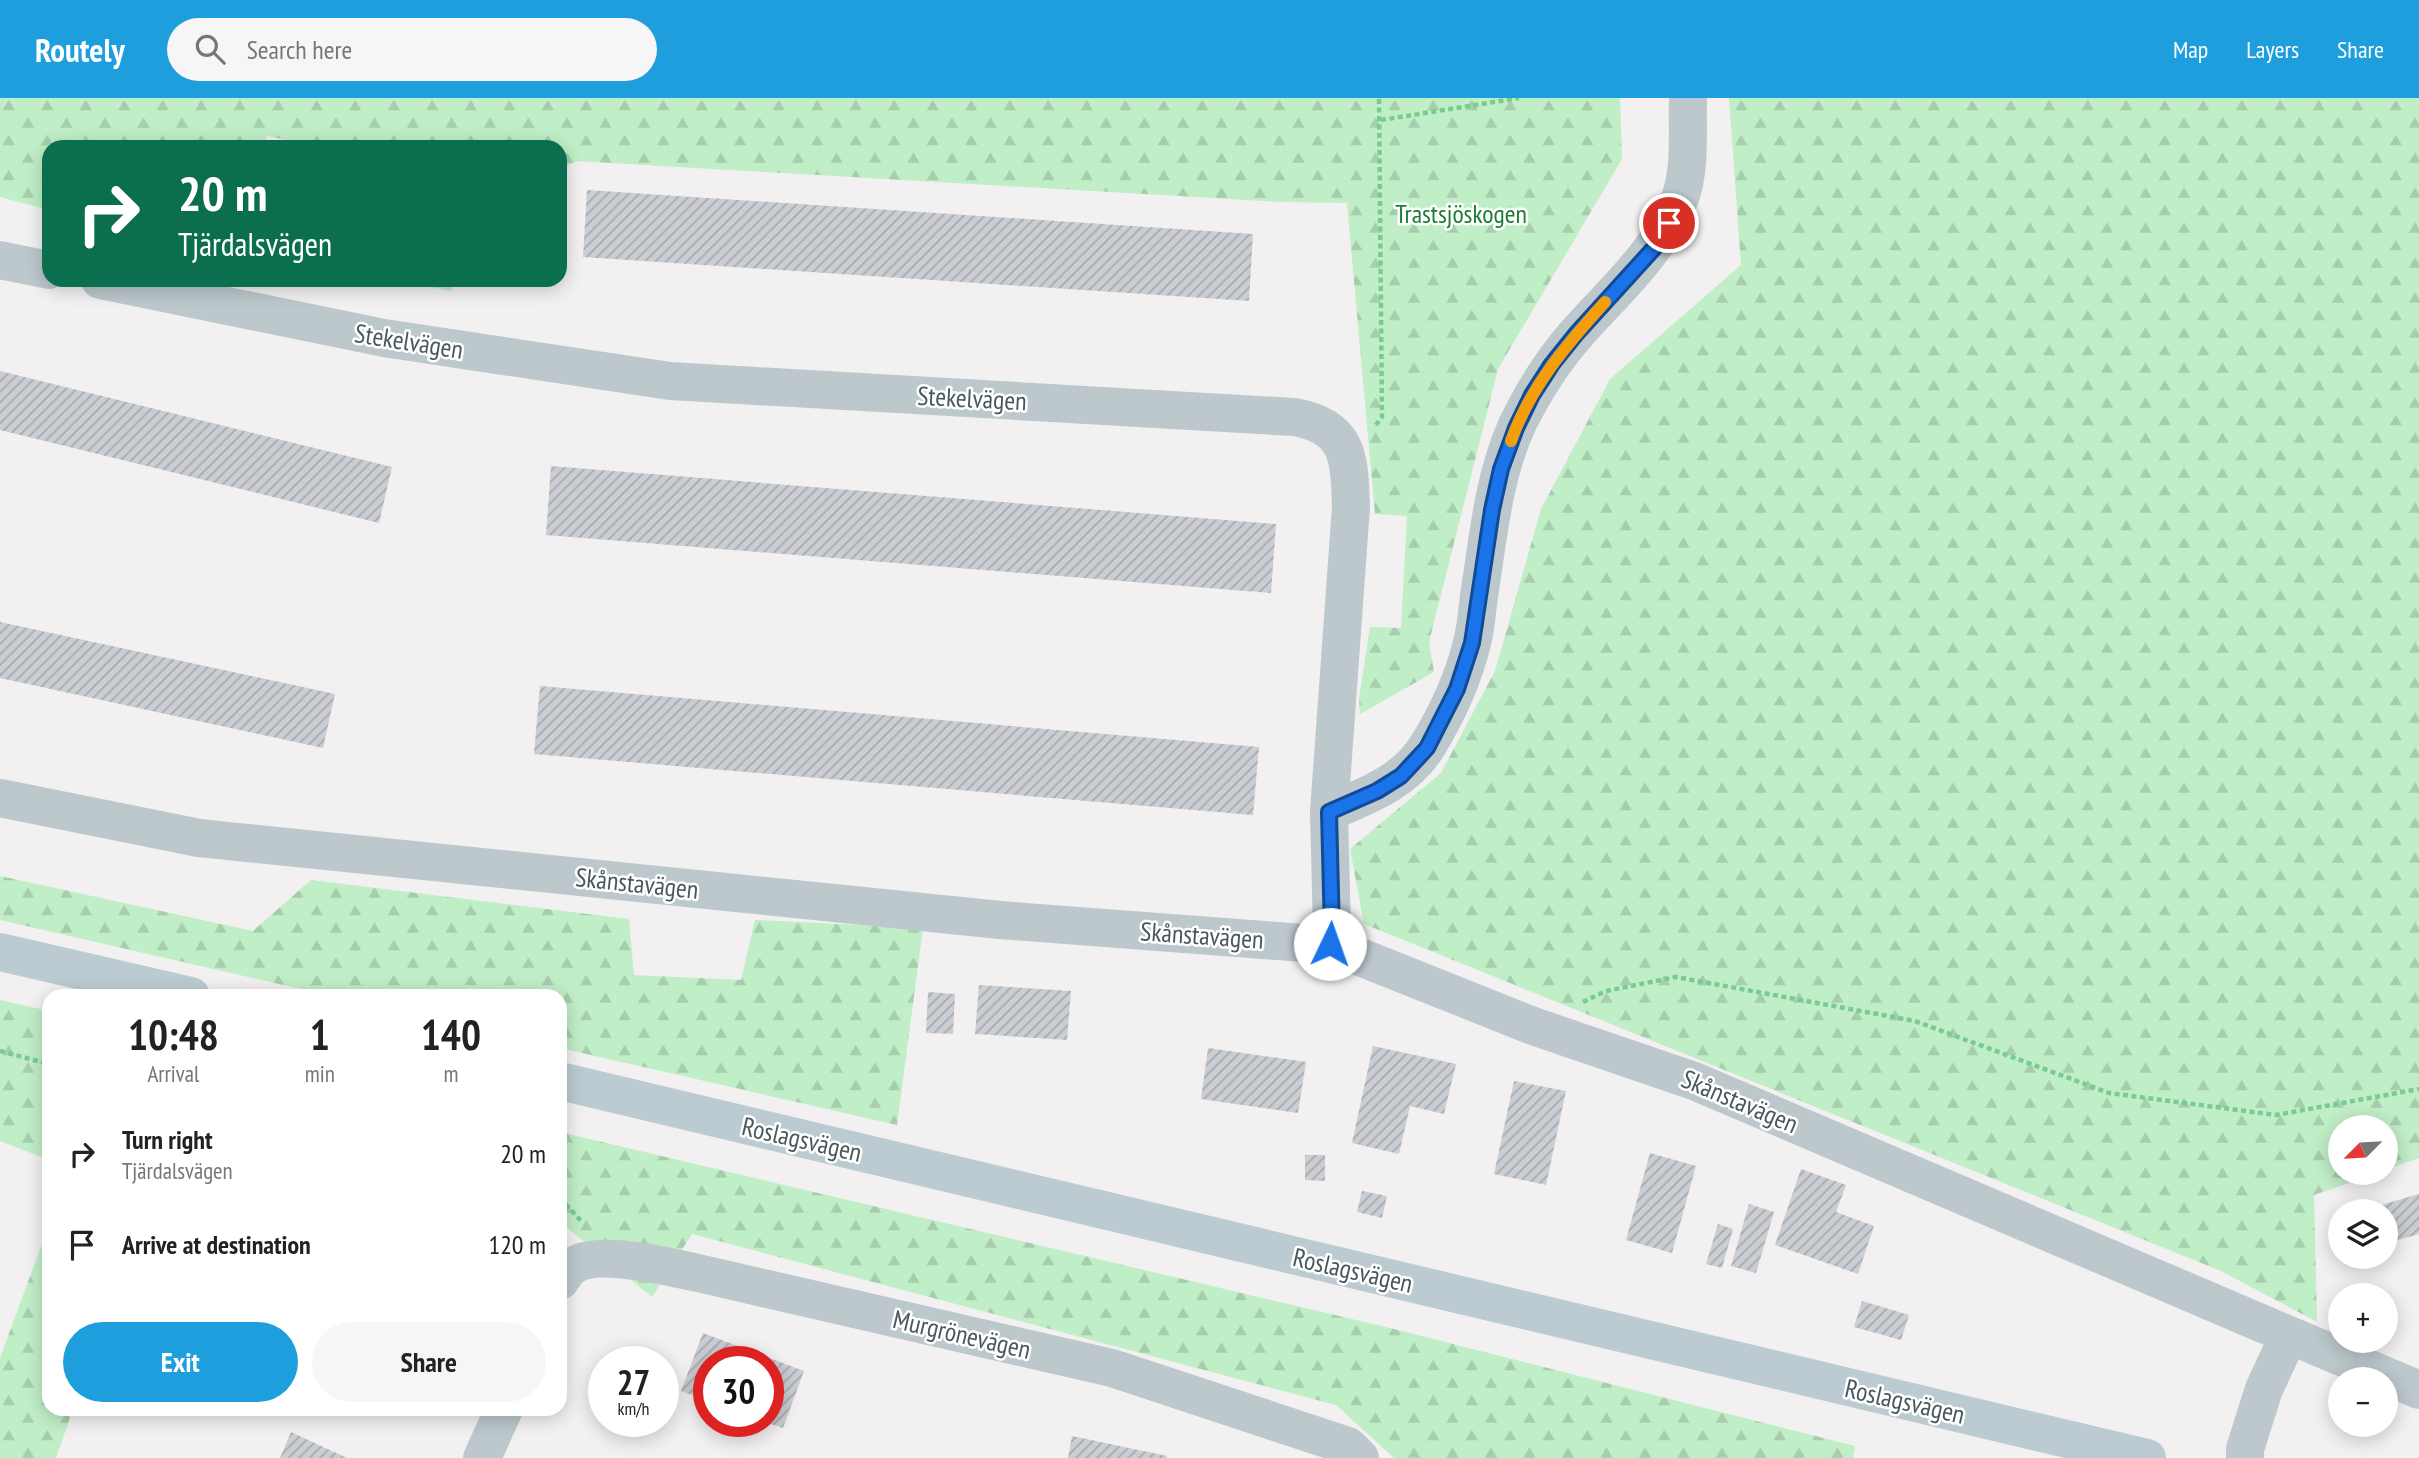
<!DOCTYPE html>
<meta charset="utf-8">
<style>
:root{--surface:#fff;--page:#f6f6f6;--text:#222;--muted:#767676;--accent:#1f9edd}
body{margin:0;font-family:"PT Sans Narrow",sans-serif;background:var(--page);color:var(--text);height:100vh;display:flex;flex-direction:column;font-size:26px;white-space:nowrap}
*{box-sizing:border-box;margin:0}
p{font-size:23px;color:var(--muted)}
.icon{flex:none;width:38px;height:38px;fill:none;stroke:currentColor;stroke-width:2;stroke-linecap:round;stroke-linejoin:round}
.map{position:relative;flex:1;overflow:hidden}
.details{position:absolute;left:42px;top:891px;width:525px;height:427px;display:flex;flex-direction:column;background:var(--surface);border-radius:21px;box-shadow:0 4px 18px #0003}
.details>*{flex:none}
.top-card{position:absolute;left:42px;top:42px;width:525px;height:147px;border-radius:21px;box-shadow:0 4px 18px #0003;background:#0b6e4f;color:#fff;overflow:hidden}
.needle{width:46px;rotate:246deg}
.fabs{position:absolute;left:2328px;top:1017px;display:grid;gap:14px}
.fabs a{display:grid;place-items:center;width:70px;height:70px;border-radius:50%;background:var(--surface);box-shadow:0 4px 18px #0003;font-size:35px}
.speed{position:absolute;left:588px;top:1248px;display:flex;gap:14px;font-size:35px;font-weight:700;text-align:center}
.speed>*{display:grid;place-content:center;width:91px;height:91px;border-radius:50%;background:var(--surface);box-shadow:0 4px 18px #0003;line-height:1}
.speed small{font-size:18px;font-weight:400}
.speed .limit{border:10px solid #d22;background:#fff;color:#111}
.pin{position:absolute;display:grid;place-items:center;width:60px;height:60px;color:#fff;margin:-30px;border:4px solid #fff;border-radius:50%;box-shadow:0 2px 7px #0007}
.me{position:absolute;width:77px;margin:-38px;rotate:3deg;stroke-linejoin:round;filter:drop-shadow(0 0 5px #0008)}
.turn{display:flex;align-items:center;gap:24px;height:147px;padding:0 21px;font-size:32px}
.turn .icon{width:91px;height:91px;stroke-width:2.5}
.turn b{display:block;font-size:49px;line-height:60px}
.eta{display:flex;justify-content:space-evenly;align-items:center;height:119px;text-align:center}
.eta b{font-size:42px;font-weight:600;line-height:49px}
.action{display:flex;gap:14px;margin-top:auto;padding:14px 21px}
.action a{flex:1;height:80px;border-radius:42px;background:var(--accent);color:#fff;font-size:28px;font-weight:600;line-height:80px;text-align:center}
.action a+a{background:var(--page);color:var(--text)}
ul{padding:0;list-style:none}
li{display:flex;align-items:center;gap:21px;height:91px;padding:0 21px}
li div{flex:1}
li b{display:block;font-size:26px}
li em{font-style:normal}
header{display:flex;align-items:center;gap:42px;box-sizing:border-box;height:98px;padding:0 35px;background:var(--accent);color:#fff}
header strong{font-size:33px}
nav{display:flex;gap:38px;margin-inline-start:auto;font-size:24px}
.search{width:490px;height:63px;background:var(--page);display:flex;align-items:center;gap:18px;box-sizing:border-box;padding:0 24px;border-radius:38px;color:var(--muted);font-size:26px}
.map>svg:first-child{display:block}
.forest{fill:url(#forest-firs)}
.park{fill:url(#park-dots)}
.building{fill:url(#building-hatch)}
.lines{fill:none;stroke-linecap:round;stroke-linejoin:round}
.path{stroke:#79cb90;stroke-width:4.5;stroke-dasharray:5 3.5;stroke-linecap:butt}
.minor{stroke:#bcc8cc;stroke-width:38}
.secondary{stroke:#bccbd1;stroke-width:38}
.route-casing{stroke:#114b97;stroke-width:18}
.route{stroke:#1a73e8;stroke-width:12}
.slow{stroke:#f59e0b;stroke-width:12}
.labels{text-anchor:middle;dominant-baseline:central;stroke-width:5;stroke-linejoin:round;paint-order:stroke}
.park-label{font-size:26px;fill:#1a7d35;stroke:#fff}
.street-label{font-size:26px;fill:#48585d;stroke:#fff}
</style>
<header>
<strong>Routely</strong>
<div class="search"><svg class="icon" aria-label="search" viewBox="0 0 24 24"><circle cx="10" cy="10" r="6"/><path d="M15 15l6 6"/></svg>Search here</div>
<nav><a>Map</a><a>Layers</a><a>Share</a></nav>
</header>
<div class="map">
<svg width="2419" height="1360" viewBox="0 0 2419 1360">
<defs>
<pattern id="forest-firs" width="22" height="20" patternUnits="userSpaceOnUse" patternTransform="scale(1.75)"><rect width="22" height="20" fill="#c0eec7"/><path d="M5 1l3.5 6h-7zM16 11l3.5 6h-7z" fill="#a6cead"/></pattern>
<pattern id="park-dots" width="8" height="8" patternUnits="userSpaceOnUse" patternTransform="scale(1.75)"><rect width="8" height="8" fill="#c0eec7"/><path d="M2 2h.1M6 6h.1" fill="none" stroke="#a6cead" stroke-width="1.8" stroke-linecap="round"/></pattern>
<pattern id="building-hatch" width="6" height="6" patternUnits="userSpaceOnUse" patternTransform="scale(1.75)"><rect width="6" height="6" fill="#caced2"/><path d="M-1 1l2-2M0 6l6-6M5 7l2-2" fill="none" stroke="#a6aaae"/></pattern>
</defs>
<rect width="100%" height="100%" fill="#f2f0f0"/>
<path class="forest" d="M 0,0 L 1620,0 L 1622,61 L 1498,271 L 1429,544 L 1434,574 L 1360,616 L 1359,601 L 1370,529 L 1401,530 L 1407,418 L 1375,416 L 1347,105 L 1281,104 L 576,63 L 560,72 L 560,49 L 320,49 L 267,38 L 263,49 L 49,49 L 49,112 L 0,99 Z
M 1729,0 L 2419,0 L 2419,1060 L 2385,1072 L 2385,1029 L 2340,1029 L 2340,1074 L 2378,1075 L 2314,1097 L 2317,1224 L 2221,1173 L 1364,826 L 1350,751 L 1441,675 L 1495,573 L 1541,411 L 1610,281 L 1741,167 Z
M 0,778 L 253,833 L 311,782 L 629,821 L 634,877 L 741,882 L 755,822 L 923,830 L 897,1027 L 560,950 L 560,898 L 331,898 L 0,822 Z
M 0,902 L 49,913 L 49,1062 L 0,1043 Z
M 560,1034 L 1390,1230 L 1855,1348 L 1853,1360 L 1394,1360 L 1336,1307 L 692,1136 L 652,1199 L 560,1124 Z
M 49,1127 L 49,1311 L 73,1311 L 56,1360 L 0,1360 L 0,1260 Z"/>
<path class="park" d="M 396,182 L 454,182 L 452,193 Z"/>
<path class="building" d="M 587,92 L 1253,136 L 1249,203 L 583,159 Z
M 0,273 L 392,369 L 379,425 L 0,332 Z
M 551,368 L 1276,426 L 1271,495 L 546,437 Z
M 0,524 L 335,596 L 323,650 L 0,580 Z
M 540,588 L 1259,649 L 1253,717 L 534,656 Z
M 979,887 L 1071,893 L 1067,942 L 975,936 Z
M 928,894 L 955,896 L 953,936 L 926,935 Z
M 1373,948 L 1456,966 L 1444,1016 L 1410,1008 L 1399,1056 L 1352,1045 Z
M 1208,950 L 1306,964 L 1298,1015 L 1201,1001 Z
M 1514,983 L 1566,993 L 1546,1087 L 1494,1076 Z
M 1650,1055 L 1696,1068 L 1672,1155 L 1626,1142 Z
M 1305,1057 L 1325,1057 L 1325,1083 L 1305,1082 Z
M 1801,1071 L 1846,1087 L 1836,1114 L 1874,1128 L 1858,1176 L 1775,1147 Z
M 1362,1093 L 1387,1098 L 1382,1120 L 1357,1114 Z
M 2419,1096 L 2419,1136 L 2385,1146 L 2385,1113 L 2364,1112 Z
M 1749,1106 L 1774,1114 L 1756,1175 L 1731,1168 Z
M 1718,1126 L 1733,1131 L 1722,1170 L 1706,1166 Z
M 1862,1203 L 1909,1217 L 1901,1242 L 1854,1229 Z
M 703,1235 L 804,1273 L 783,1330 L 768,1325 L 768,1264 L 709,1264 L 709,1303 L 681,1293 Z
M 291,1334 L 347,1360 L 280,1360 Z
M 1072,1338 L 1167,1358 L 1166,1360 L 1068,1360 Z"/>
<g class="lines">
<path class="path" d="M 1381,22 L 1519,0
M 1376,327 L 1382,319 L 1379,0
M 1583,904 L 1606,893 L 1676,879 L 1915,923 L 2109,995 L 2276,1017 L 2419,991
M 0,953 L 49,966
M 560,1100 L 581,1123"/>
<path class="minor" d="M 0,162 L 49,172
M 100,182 L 384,240 L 670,283 L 1294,319 C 1351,329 1349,362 1351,409 L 1329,714 L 1332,834 L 1330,847
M 0,700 L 199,740 L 1000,822 L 1330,847 L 1533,928 L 1694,983 L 2289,1237 L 2264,1291 L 2245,1351 L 2245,1360
M 1329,714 C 1366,698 1406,684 1428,647 C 1447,616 1463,581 1472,545 C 1476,530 1477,513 1479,498 C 1488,441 1493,380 1517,327 C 1533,294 1553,262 1578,234 C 1615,192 1659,155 1680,100 C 1691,70 1687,32 1688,0
M 560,1183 C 563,1179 566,1173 570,1170 C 593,1149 669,1169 698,1175 L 1112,1270 L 1348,1348 L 1360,1360
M 2289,1237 L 2419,1292
M 482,1360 L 504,1311"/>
<path class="secondary" d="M 0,854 L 191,898
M 560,983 L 2147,1360"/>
</g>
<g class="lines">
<g class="route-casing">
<path id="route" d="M 1330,846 L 1332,834 L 1329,714 L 1377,693 L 1401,678 L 1427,650 L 1457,591 L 1472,545 L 1492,412 L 1501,371 L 1516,330 L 1532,297 L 1552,266 L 1576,236 L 1656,148 L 1669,125"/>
</g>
<use href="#route" class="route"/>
<path class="slow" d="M 1511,343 C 1530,289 1567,246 1605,204"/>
</g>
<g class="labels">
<g class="park-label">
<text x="1461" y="115">Trastsjöskogen</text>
</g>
<g class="street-label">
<text transform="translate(409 243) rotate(9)">Stekelvägen</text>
<text transform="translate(972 300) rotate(3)">Stekelvägen</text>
<text transform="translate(637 785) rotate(6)">Skånstavägen</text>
<text transform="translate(1202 837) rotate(4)">Skånstavägen</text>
<text transform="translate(1740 1003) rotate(23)">Skånstavägen</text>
<text transform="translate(802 1041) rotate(13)">Roslagsvägen</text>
<text transform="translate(1353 1172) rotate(13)">Roslagsvägen</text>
<text transform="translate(962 1236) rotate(13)">Murgrönevägen</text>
<text transform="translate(1905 1303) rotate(13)">Roslagsvägen</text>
</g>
</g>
</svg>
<div class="fabs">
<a><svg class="needle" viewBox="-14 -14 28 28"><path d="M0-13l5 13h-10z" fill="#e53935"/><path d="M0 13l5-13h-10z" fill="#767676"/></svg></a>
<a><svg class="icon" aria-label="layers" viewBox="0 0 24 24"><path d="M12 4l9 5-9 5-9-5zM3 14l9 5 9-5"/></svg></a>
<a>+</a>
<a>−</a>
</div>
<div class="speed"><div>27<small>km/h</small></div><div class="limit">30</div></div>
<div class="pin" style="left:1669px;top:125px;background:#d93025"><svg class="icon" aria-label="arrive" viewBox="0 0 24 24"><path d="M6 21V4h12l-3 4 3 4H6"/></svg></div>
<svg class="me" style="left:1330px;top:846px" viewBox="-20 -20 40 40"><circle r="19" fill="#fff"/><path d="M0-13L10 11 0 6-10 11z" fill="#1a73e8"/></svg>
<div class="top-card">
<div class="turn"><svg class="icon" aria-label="right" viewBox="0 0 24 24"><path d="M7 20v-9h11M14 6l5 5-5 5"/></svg><div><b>20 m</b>Tjärdalsvägen</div></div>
</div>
<section class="details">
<div class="eta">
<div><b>10:48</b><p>Arrival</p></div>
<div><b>1</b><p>min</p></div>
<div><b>140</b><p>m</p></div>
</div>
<ul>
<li><svg class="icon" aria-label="right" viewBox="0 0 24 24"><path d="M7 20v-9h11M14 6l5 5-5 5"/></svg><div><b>Turn right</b><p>Tjärdalsvägen</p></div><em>20 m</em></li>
<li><svg class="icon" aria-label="arrive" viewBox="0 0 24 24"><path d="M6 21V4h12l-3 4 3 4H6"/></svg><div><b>Arrive at destination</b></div><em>120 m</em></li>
</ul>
<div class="action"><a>Exit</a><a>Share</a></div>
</section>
</div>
